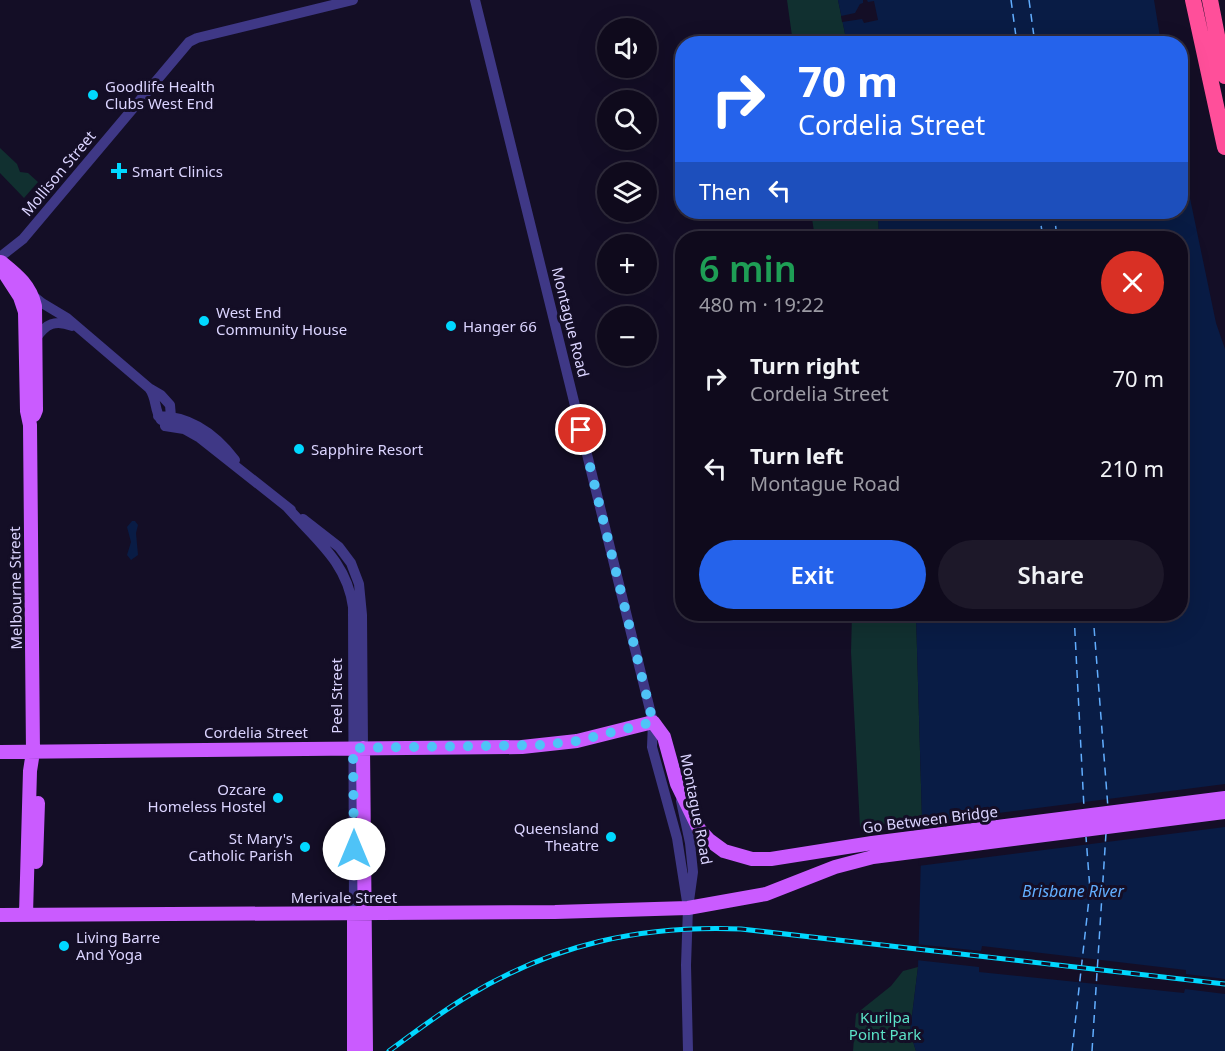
<!DOCTYPE html>
<meta charset="utf-8">
<style>
:root{--surface:#0f0a1c;--page:#1d1829;--text:#f1f3f6;--muted:#9b9aa3;--line:#2f2b3b;--accent:#2563eb}
body{margin:0;font-family:"Noto Sans",sans-serif;background:var(--page);color:var(--text);height:100vh;display:flex;flex-direction:column;font-size:22px;white-space:nowrap}
*{box-sizing:border-box;margin:0}
p{font-size:20px;color:var(--muted)}
.icon{flex:none;width:33px;height:33px;fill:none;stroke:currentColor;stroke-width:2;stroke-linecap:round;stroke-linejoin:round}
.map{position:relative;flex:1;overflow:hidden}
.panel{position:absolute;left:675px;top:231px;width:513px;height:390px;display:flex;flex-direction:column;background:var(--surface);border-radius:24px;box-shadow:0 6px 24px #0002,0 0 0 2px var(--line)}
.panel>*{flex:none}
.hud{position:absolute;left:675px;top:36px;width:513px;height:183px;border-radius:24px;box-shadow:0 6px 24px #0002,0 0 0 2px var(--line);background:#2563eb;color:#fff;overflow:hidden}
.controls{position:absolute;left:597px;top:18px;display:grid;gap:12px}
.controls a{display:grid;place-items:center;width:60px;height:60px;border-radius:50%;background:var(--surface);box-shadow:0 6px 24px #0002,0 0 0 2px var(--line);font-size:30px}
.pin{position:absolute;display:grid;place-items:center;width:51px;height:51px;color:#fff;margin:-26px;border:3px solid #fff;border-radius:50%;box-shadow:0 2px 6px #0007}
.me{position:absolute;width:66px;margin:-33px;rotate:0deg;stroke-linejoin:round;filter:drop-shadow(0 0 4px #0008)}
.turn{display:flex;align-items:center;gap:21px;height:126px;padding:0 24px;font-size:27px}
.turn .icon{width:78px;height:78px;stroke-width:2.5}
.turn b{display:block;font-size:42px;line-height:51px}
.then{display:flex;align-items:center;height:57px;padding:0 24px;background:#0003;gap:12px;font-size:22px}
.round{display:grid;place-items:center;flex:none;width:63px;height:63px;border-radius:32px;background:var(--page)}
.head{display:flex;align-items:center;justify-content:space-between;height:102px;padding:0 24px}
h1{font-size:36px;font-weight:600;line-height:45px;color:#1e9e55}
.button{display:flex;gap:12px;margin-top:auto;padding:12px 24px}
.button a{flex:1;height:69px;border-radius:36px;background:var(--accent);color:#fff;font-size:24px;font-weight:600;line-height:69px;text-align:center}
.button a+a{background:var(--page);color:var(--text)}
ul{padding:0;list-style:none}
li{display:flex;align-items:center;gap:18px;height:90px;padding:0 24px}
li div{flex:1}
li b{display:block;font-size:22px}
li em{font-style:normal}
.map>svg:first-child{display:block}
.green{fill:#113030}
.water{fill:#091c45}
.pier{fill:#140e26}
.lines{fill:none;stroke-linecap:round;stroke-linejoin:round}
.ferry{stroke:#62aeff;stroke-width:1.5;stroke-dasharray:8 6;stroke-linecap:butt}
.minor{stroke:#3f3886;stroke-width:10}
.major{stroke:#ca5bff;stroke-width:14}
.highway{stroke:#ff4f9a;stroke-width:16}
.rail-casing{stroke:#00d8ff;stroke-width:5}
.rail{stroke:#140e26;stroke-width:3;stroke-dasharray:9;stroke-linecap:butt}
.route{stroke:#4fc3f7;stroke-width:10;stroke-dasharray:0 18}
.poi-dot{fill:#00d8ff;stroke:#140e26;stroke-width:2}
.labels{text-anchor:middle;dominant-baseline:central;stroke-width:6;stroke-linejoin:round;paint-order:stroke}
.poi-label{font-size:15px;fill:#dbd4ff;stroke:#140e26;text-anchor:start}
.street-label{font-size:15px;fill:#dbd4ff;stroke:#140e26}
.park-label{font-size:15px;fill:#5ce3c8;stroke:#140e26}
.water-label{font-size:16px;font-style:italic;fill:#62aeff;stroke:#140e26}
</style>
<div class="map">
<svg width="1225" height="1051" viewBox="0 0 1225 1051">
<rect width="100%" height="100%" fill="#140e26"/>
<path class="green" d="M 787,0 L 838,0 L 847,43 L 793,43 Z
M 0,148 L 17,164 L 20,172 L 28,173 L 38,182 L 24,198 L 0,173 Z
M 811,212 L 878,212 L 879,238 L 815,238 Z
M 852,614 L 916,614 L 922,819 L 860,827 L 851,652 Z
M 918,967 L 910,1032 L 916,1051 L 853,1051 L 856,1014 L 891,986 L 903,971 Z"/>
<path class="water" d="M 838,0 L 1154,0 L 1161,43 L 847,43 Z
M 1181,155 L 1216,323 L 1225,349 L 1225,1051 L 916,1051 L 910,1032 L 918,967 L 922,819 L 916,614 L 1180,614 L 1180,238 L 879,238 L 878,212 L 1180,212 Z
M 132,521 L 135,521 L 138,525 L 136,533 L 138,555 L 131,560 L 127,555 L 131,542 L 127,527 Z"/>
<path class="pier" d="M 863,0 L 867,0 L 868,2 L 874,1 L 878,20 L 864,23 L 862,19 L 842,22 L 841,16 L 855,13 L 860,4 L 863,3 Z
M 1225,784 L 1225,827 L 918,866 L 919,823 Z
M 916,944 L 981,951 L 982,946 L 1186,970 L 1186,974 L 1225,979 L 1225,994 L 1185,989 L 1184,993 L 979,972 L 979,967 L 916,960 Z"/>
<g class="lines">
<path class="ferry" d="M 1011,0 L 1017,44
M 1029,0 L 1035,44
M 1039,212 L 1043,238
M 1054,212 L 1057,238
M 1074,614 L 1084,808
M 1093,614 L 1108,808
M 1072,1051 L 1090,890 L 1086,837
M 1092,1051 L 1106,833"/>
<path class="minor" d="M 475,0 L 653,722 L 652,747 L 677,838 L 688,908
M 0,257 L 23,239 L 189,42 L 197,38 L 353,0
M 31,294 L 42,303 L 67,318 L 149,388 L 161,395 L 170,405 L 171,417 L 165,426
M 36,338 C 46,324 55,319 72,326
M 149,388 C 157,398 154,410 161,420
M 158,416 C 191,416 216,435 235,460
M 165,426 L 184,429 L 200,438 L 291,510
M 287,507 C 316,540 347,562 353,607 L 354,914
M 303,519 L 339,547 L 351,563 L 359,584 L 362,615 L 363,748
M 681,801 L 690,843 L 693,872 L 688,908 L 686,965 L 688,1051"/>
<path class="major" d="M 1,262 C 17,275 30,285 35,306 L 36,410 L 34,415
M 0,266 L 20,297 L 25,312 L 27,411 L 30,425 L 33,752 L 30,771 L 26,914
M 363,748 L 366,1051
M 0,752 L 522,747 L 577,741 L 653,722 L 664,737 L 677,784 L 699,829 L 709,840 L 724,851 L 752,859 L 771,859 L 872,843 L 1225,798
M 36,862 L 38,803
M 0,915 L 555,912 L 688,908 L 766,894 L 835,867 L 873,857 L 1225,812
M 354,1051 L 354,914"/>
<path class="highway" d="M 1193,0 L 1225,147
M 1210,0 L 1225,76"/>
<g class="rail-casing">
<path id="rail" d="M 389,1051 C 415,1032 441,1012 468,996 C 554,944 641,925 741,929 L 1225,984"/>
</g>
<use href="#rail" class="rail"/>
</g>
<g class="lines">
<path class="route" d="M 354,849 L 353,748 L 544,745 L 577,741 L 653,722 L 581,430"/>
</g>
<g class="poi-dot">
<circle cx="93" cy="95" r="6"/>
<path d="M116 162h6v6h6v6h-6v6h-6v-6h-6v-6h6z"/>
<circle cx="204" cy="321" r="6"/>
<circle cx="451" cy="326" r="6"/>
<circle cx="299" cy="449" r="6"/>
<circle cx="278" cy="798" r="6"/>
<circle cx="611" cy="837" r="6"/>
<circle cx="305" cy="847" r="6"/>
<circle cx="64" cy="946" r="6"/>
</g>
<g class="labels">
<g class="poi-label">
<text x="105" y="86">Goodlife Health<tspan x="105" dy="17">Clubs West End</tspan></text>
<text x="132" y="171">Smart Clinics</text>
<text x="216" y="312">West End<tspan x="216" dy="17">Community House</tspan></text>
<text x="463" y="326">Hanger 66</text>
<text x="311" y="449">Sapphire Resort</text>
<text x="266" y="789" text-anchor="end">Ozcare<tspan x="266" dy="17">Homeless Hostel</tspan></text>
<text x="599" y="828" text-anchor="end">Queensland<tspan x="599" dy="17">Theatre</tspan></text>
<text x="293" y="838" text-anchor="end">St Mary's<tspan x="293" dy="17">Catholic Parish</tspan></text>
<text x="76" y="937">Living Barre<tspan x="76" dy="17">And Yoga</tspan></text>
</g>
<g class="street-label">
<text transform="translate(58 173) rotate(-50)">Mollison Street</text>
<text transform="translate(571 322) rotate(76)">Montague Road</text>
<text transform="translate(15 588) rotate(-91)">Melbourne Street</text>
<text transform="translate(336 696) rotate(-90)">Peel Street</text>
<text x="256" y="732">Cordelia Street</text>
<text transform="translate(697 809) rotate(79)">Montague Road</text>
<text transform="translate(930 819) rotate(-7)">Go Between Bridge</text>
<text x="344" y="897">Merivale Street</text>
</g>
<g class="park-label">
<text x="885" y="1017">Kurilpa<tspan x="885" dy="17">Point Park</tspan></text>
</g>
<g class="water-label">
<text x="1073" y="891">Brisbane River</text>
</g>
</g>
</svg>
<div class="controls">
<a><svg class="icon" aria-label="sound" viewBox="0 0 24 24"><path d="M4 9h4l5-4v14l-5-4H4zM17 9q2 3 0 6"/></svg></a>
<a><svg class="icon" aria-label="search" viewBox="0 0 24 24"><circle cx="10" cy="10" r="6"/><path d="M15 15l6 6"/></svg></a>
<a><svg class="icon" aria-label="layers" viewBox="0 0 24 24"><path d="M12 4l9 5-9 5-9-5zM3 14l9 5 9-5"/></svg></a>
<a>+</a>
<a>−</a>
</div>
<div class="pin" style="left:581px;top:430px;background:#d93025"><svg class="icon" aria-label="arrive" viewBox="0 0 24 24"><path d="M6 21V4h12l-3 4 3 4H6"/></svg></div>
<svg class="me" style="left:354px;top:849px" viewBox="-20 -20 40 40"><circle r="19" fill="#fff"/><path d="M0-13L10 11 0 6-10 11z" fill="#4fc3f7"/></svg>
<div class="hud">
<div class="turn"><svg class="icon" aria-label="right" viewBox="0 0 24 24"><path d="M7 20v-9h11M14 6l5 5-5 5"/></svg><div><b>70 m</b>Cordelia Street</div></div>
<div class="then">Then<svg class="icon" aria-label="left" viewBox="0 0 24 24"><path d="M17 20v-9H6M10 6l-5 5 5 5"/></svg></div>
</div>
<section class="panel">
<div class="head"><div><h1>6 min</h1><p>480 m · 19:22</p></div><a class="round" style="background:#d93025;color:#fff"><svg class="icon" aria-label="close" viewBox="0 0 24 24"><path d="M6 6l12 12M18 6L6 18"/></svg></a></div>
<ul>
<li><svg class="icon" aria-label="right" viewBox="0 0 24 24"><path d="M7 20v-9h11M14 6l5 5-5 5"/></svg><div><b>Turn right</b><p>Cordelia Street</p></div><em>70 m</em></li>
<li><svg class="icon" aria-label="left" viewBox="0 0 24 24"><path d="M17 20v-9H6M10 6l-5 5 5 5"/></svg><div><b>Turn left</b><p>Montague Road</p></div><em>210 m</em></li>
</ul>
<div class="button"><a>Exit</a><a>Share</a></div>
</section>
</div>
